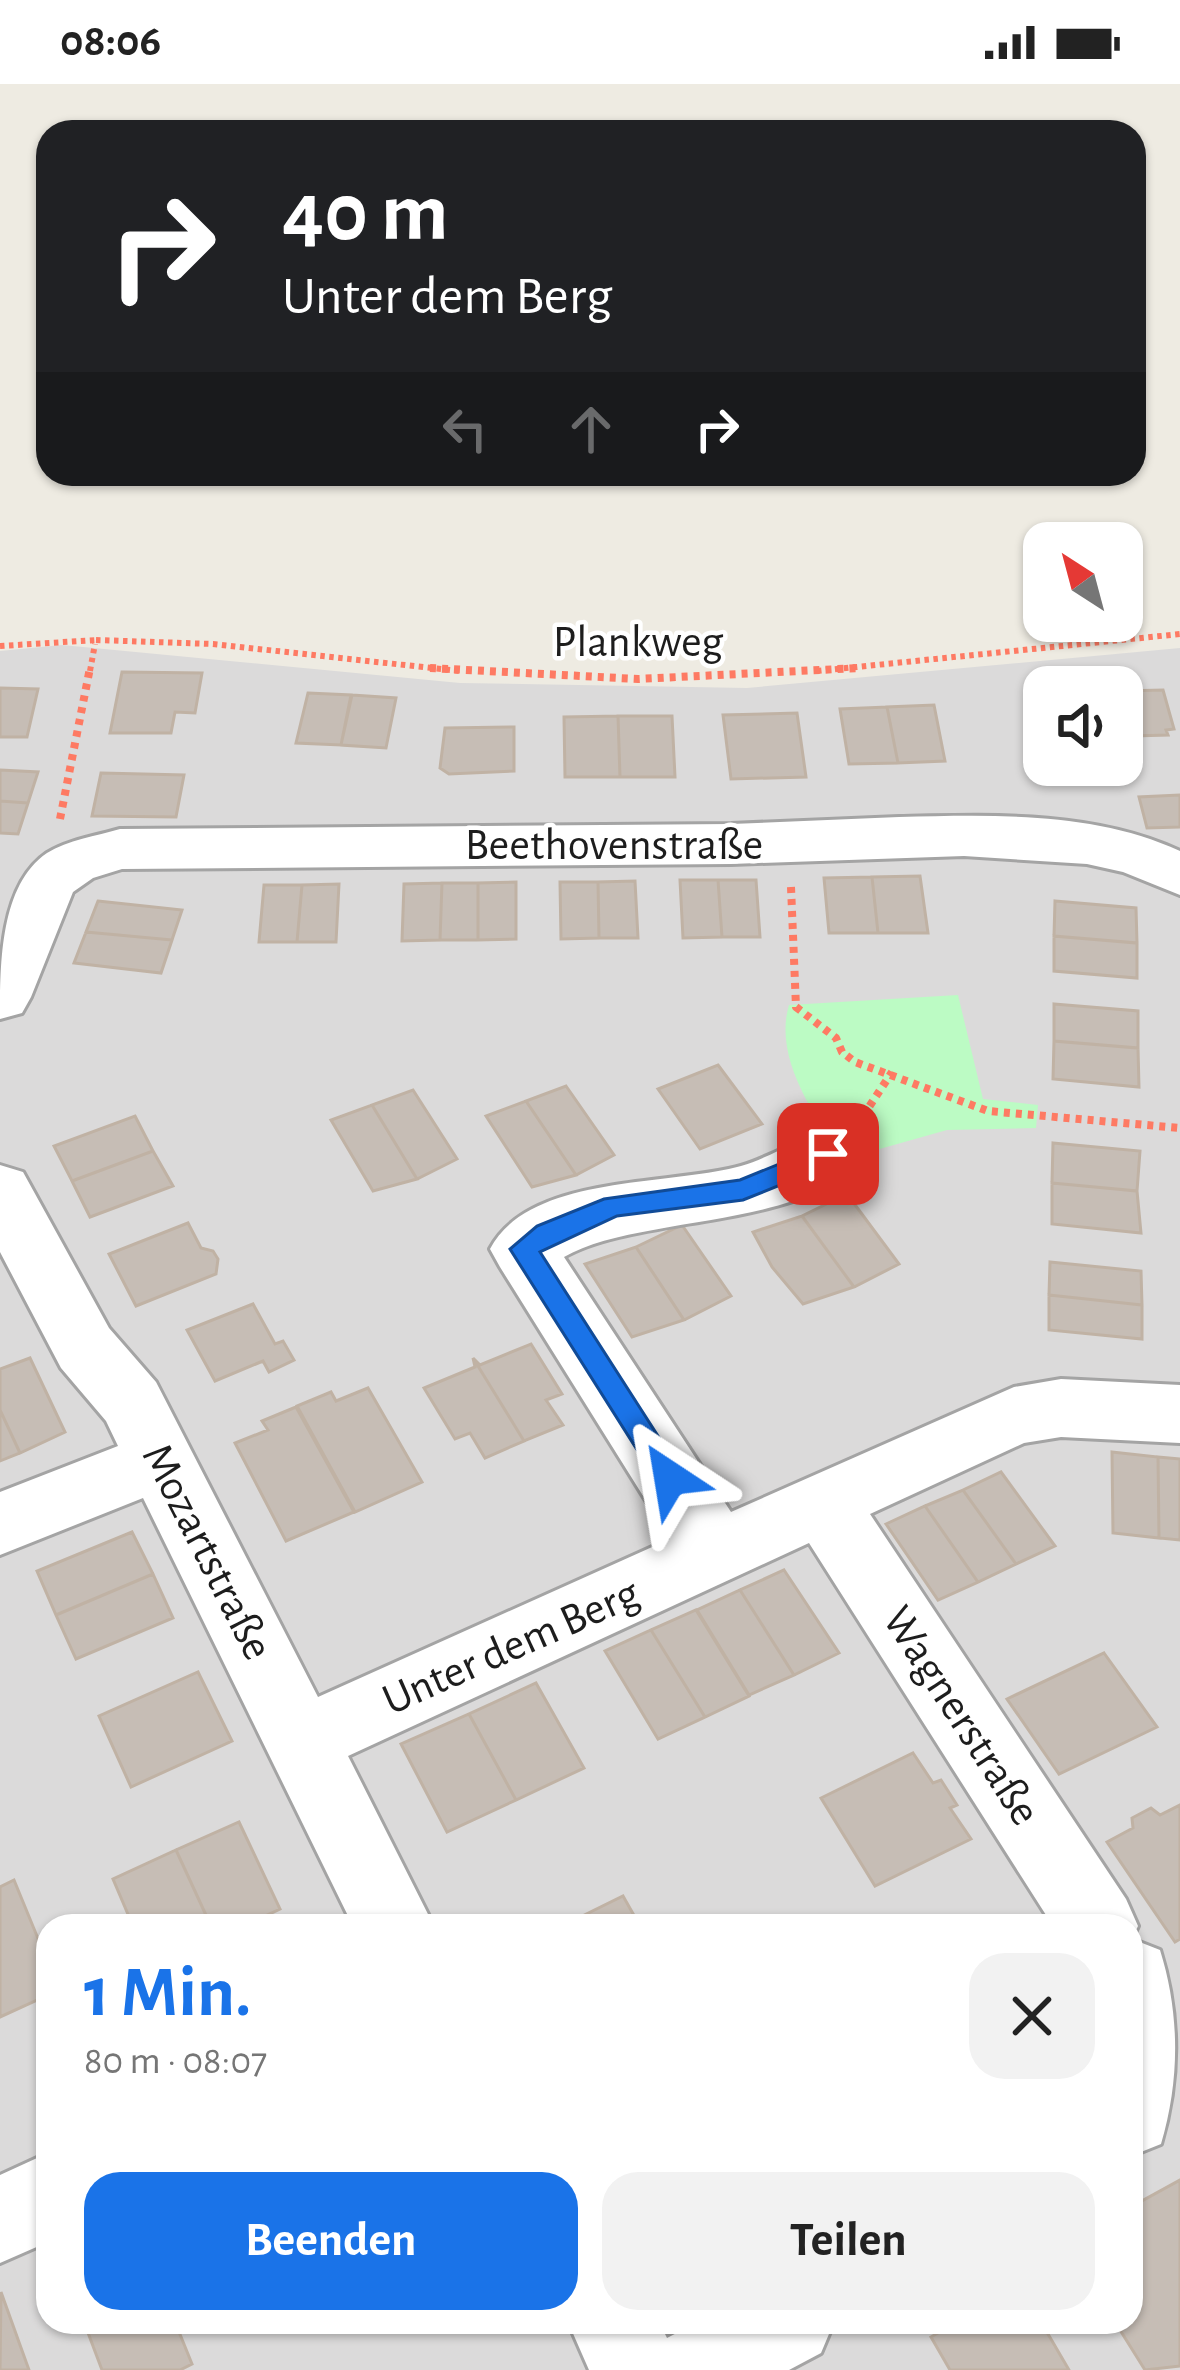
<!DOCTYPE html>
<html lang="de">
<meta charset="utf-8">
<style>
:root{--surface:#fff;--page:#f2f2f2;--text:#222;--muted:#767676;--accent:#1a73e8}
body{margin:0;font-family:"Alegreya Sans",sans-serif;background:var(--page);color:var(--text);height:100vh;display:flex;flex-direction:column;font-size:45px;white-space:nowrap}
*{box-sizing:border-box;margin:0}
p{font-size:39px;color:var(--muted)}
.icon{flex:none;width:66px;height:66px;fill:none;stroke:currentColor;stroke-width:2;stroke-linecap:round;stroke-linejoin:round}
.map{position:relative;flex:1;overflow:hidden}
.drawer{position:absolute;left:36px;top:1830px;width:1107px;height:420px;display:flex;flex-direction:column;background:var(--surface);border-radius:36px;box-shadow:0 3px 9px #0004}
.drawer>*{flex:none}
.top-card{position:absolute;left:36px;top:36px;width:1110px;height:366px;border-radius:36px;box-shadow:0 3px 9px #0004;background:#202124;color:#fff;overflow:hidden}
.needle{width:78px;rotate:324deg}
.buttons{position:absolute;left:1023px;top:438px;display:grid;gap:24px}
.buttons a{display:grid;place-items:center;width:120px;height:120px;border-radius:24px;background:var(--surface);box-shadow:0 3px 9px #0004;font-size:60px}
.pin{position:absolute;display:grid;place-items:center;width:102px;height:102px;color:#fff;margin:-51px;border-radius:24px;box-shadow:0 6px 18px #0006}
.me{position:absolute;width:132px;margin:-66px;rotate:327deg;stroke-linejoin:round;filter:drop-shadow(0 0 9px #0008)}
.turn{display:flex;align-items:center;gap:42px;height:252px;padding:0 48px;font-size:54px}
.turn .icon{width:156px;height:156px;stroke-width:2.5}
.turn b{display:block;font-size:84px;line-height:102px}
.lanes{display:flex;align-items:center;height:114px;padding:0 48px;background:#0003;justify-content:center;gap:60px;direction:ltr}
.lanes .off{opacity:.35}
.round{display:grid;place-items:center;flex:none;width:126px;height:126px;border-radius:36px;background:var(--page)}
.headline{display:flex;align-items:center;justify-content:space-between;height:204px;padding:0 48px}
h1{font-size:72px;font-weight:600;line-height:90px;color:var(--accent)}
.button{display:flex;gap:24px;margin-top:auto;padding:24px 48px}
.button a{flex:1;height:138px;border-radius:36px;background:var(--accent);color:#fff;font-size:48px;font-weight:600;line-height:138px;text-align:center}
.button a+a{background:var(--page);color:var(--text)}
.status{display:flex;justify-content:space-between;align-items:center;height:84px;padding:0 60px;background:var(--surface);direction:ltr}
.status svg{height:33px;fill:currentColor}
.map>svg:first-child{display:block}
.residential{fill:#dbdada;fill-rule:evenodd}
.park{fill:#bcfbc4}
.building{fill:#c6bdb5;stroke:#c0b2a4;stroke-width:3}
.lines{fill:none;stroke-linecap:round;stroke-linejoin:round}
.minor-casing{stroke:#a4a4a4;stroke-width:6}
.path-far1{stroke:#fe7a63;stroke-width:6;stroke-dasharray:4.5 4.5;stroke-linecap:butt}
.path{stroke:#fe7a63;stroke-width:8;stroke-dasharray:6 6;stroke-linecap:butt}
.minor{fill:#fff;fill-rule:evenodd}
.route{fill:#1a73e8;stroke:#114b97;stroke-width:3}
.labels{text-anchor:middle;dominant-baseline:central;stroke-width:9;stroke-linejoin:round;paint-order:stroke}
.street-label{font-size:45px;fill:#1d1d1d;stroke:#fff}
</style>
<div class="status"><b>08:06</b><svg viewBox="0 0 49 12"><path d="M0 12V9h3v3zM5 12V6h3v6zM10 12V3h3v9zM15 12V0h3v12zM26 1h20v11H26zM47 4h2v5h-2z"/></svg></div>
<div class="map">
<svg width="1180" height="2286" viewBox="0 0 1180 2286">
<rect width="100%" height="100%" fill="#eeebe2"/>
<path class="residential" d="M 62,561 L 460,599 L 747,604 L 1180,564 L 1180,2286 L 0,2286 L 0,567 ZM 1044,603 L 1122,603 L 1122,681 L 1044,681 ZM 48,1842 L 1131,1842 L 1131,2238 L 48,2238 Z"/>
<path class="park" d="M 958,911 L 983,1015 L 1038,1021 L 1036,1044 L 947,1046 L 844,1075 C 815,1033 773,974 789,921 Z"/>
<path class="building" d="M 122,588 L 202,589 L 195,629 L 175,628 L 171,649 L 110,649 Z
M 0,604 L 38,605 L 27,653 L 0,653 Z
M 1163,606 L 1174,645 L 1166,646 L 1168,651 L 1132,652 L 1137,672 L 1122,673 L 1122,607 Z
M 308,609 L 351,611 L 341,661 L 296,659 Z
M 352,611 L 396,614 L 386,664 L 341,661 Z
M 934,621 L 945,677 L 898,679 L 887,623 Z
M 887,623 L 898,679 L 849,680 L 840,625 Z
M 797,629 L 806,693 L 731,695 L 723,631 Z
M 618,632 L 672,632 L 675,693 L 620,693 Z
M 618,632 L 620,693 L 565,693 L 564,633 Z
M 514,643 L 514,687 L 449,690 L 440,684 L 445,644 Z
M 0,686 L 38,688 L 28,719 L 0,717 Z
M 101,689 L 184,691 L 176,733 L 92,732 Z
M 1180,711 L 1180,743 L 1147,744 L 1139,713 Z
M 0,717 L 28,719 L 18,750 L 0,749 Z
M 920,792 L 928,849 L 878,849 L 872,793 Z
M 872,793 L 878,849 L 829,849 L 824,794 Z
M 680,796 L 718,796 L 722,853 L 683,854 Z
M 718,796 L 756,796 L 760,853 L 722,853 Z
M 635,797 L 638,854 L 599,854 L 598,798 Z
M 516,798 L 516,855 L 478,856 L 478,799 Z
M 560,798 L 598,798 L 599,854 L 561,855 Z
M 442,799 L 478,799 L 478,856 L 440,856 Z
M 442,799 L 440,856 L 402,857 L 404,800 Z
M 339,800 L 336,858 L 297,858 L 302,801 Z
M 264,801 L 302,801 L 297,858 L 259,858 Z
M 98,817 L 182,826 L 172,856 L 86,848 Z
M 1055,817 L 1136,824 L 1137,859 L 1054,852 Z
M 86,848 L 172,856 L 161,889 L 74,879 Z
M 1054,852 L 1137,859 L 1137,894 L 1054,887 Z
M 1054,920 L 1138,927 L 1138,964 L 1054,957 Z
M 1054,957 L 1138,964 L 1139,1003 L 1053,995 Z
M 718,981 L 762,1040 L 700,1065 L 658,1005 Z
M 566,1002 L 614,1071 L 576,1091 L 526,1017 Z
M 413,1006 L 457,1075 L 417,1095 L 372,1021 Z
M 526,1017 L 576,1091 L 532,1103 L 486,1032 Z
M 372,1021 L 417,1095 L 373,1107 L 331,1036 Z
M 135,1032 L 153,1067 L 72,1097 L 54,1062 Z
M 1053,1059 L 1140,1067 L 1137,1107 L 1052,1099 Z
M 153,1067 L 173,1102 L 90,1133 L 72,1097 Z
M 1052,1099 L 1137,1107 L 1141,1149 L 1052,1140 Z
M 847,1110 L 899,1180 L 854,1203 L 802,1132 Z
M 802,1132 L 854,1203 L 803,1220 L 772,1183 L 753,1148 Z
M 188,1139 L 201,1164 L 213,1167 L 218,1175 L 216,1190 L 136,1222 L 109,1170 Z
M 682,1141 L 731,1212 L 684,1236 L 636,1163 Z
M 636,1163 L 684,1236 L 632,1253 L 585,1180 Z
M 1050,1178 L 1141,1187 L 1142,1221 L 1049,1211 Z
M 1049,1211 L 1142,1221 L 1142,1255 L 1049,1246 Z
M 253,1220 L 275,1260 L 283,1257 L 294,1276 L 269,1288 L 263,1277 L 215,1297 L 187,1246 Z
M 531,1260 L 562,1310 L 546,1316 L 563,1341 L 524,1357 L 473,1274 L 480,1281 Z
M 30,1274 L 65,1348 L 20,1369 L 0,1326 L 0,1285 Z
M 473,1274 L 524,1357 L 485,1374 L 470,1349 L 455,1355 L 424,1304 L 475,1283 Z
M 368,1304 L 422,1398 L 355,1428 L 297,1322 L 331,1308 L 336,1317 Z
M 296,1323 L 354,1428 L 286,1457 L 235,1359 L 268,1346 L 262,1337 Z
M 0,1326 L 20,1369 L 0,1377 Z
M 1112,1368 L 1158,1373 L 1159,1454 L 1113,1449 Z
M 1158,1373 L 1180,1375 L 1180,1456 L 1159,1454 Z
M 1001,1388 L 1055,1462 L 1016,1480 L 963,1406 Z
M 963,1406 L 1016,1480 L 978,1498 L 925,1422 Z
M 925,1422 L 978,1498 L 938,1516 L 886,1440 Z
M 132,1448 L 153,1490 L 56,1531 L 37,1487 Z
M 784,1486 L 839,1569 L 794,1591 L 740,1506 Z
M 153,1490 L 173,1534 L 76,1575 L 56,1531 Z
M 740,1506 L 794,1591 L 749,1611 L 697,1526 Z
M 696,1526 L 749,1612 L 705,1633 L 651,1546 Z
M 651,1546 L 705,1633 L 658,1655 L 605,1567 Z
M 1104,1569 L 1157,1643 L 1059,1690 L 1007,1615 Z
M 198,1588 L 232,1657 L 131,1703 L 99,1632 Z
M 536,1599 L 584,1684 L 516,1716 L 469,1630 Z
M 469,1630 L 516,1716 L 447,1748 L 401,1660 Z
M 913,1669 L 933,1699 L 941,1696 L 957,1721 L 950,1724 L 971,1755 L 875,1802 L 821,1714 Z
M 1180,1721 L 1180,1855 L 1175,1858 L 1107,1758 L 1133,1744 L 1132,1734 L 1151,1724 L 1160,1731 Z
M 239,1738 L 280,1825 L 244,1842 L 211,1842 L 176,1766 Z
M 176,1766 L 211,1842 L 133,1842 L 113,1795 Z
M 14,1796 L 48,1879 L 48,1911 L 0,1933 L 0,1803 Z
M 623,1812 L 640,1842 L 562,1842 Z
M 1180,2096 L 1180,2282 L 1145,2286 L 1115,2238 L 1131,2238 L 1131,2123 Z
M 1,2208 L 29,2286 L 0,2286 Z
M 84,2238 L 175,2238 L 192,2280 L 180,2286 L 102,2286 Z
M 957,2238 L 1041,2238 L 1069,2286 L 950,2286 L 931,2253 Z"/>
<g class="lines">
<g class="minor-casing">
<path id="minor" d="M 899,733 C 992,731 1094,727 1180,767 L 1180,811 L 1123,788 L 1087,780 L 964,772 L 731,780 L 122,785 L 93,794 L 73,808 L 31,913 L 22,929 L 0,935 C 0,879 0,801 47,769 C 68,756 96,752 120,745 L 731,740 Z
M 828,1045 L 851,1053 L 860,1070 C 820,1145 636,1130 564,1173 L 731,1428 L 1014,1303 L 1061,1295 L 1180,1301 L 1180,1359 L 1061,1353 L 1024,1359 L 870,1430 L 1126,1815 L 1138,1842 L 1132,1855 L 1160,1866 C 1180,1930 1180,1996 1161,2060 L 1131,2072 L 1131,1842 L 1053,1842 L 809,1459 L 348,1672 L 434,1842 L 353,1842 L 143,1414 L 0,1471 L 0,1408 L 118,1362 L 106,1337 L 61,1284 L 0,1168 L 0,1081 L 23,1088 L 109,1244 L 156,1298 L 318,1613 L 670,1455 L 500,1183 L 490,1165 C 529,1090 671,1102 741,1082 C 771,1073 798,1055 828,1045 Z
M 48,2069 L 48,2158 L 0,2179 L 0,2091 Z
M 568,2238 L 659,2238 L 667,2254 L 698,2238 L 834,2238 L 821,2269 L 789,2286 L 589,2286 Z"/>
</g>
<path class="path-far1" d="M 96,556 L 213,560 L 459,587
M 0,562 L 97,556
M 90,587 L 95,560
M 817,587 L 1180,550"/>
<path class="path" d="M 430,584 L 638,595 L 859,584
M 60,735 L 90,584
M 791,803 L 796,923 L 836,954 L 842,968 L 855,978 L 988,1027 L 1180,1044
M 863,1032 L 892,988"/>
<use href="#minor" class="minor"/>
</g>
<path class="route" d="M 828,1060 L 837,1063 L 841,1070 L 837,1078 L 743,1116 L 617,1132 L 540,1168 L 685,1394 L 681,1402 L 670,1406 L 660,1402 L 510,1165 L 537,1142 L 604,1115 L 740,1096 Z"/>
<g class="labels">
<g class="street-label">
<text x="638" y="558">Plankweg</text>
<text x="614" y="761">Beethovenstraße</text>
<text transform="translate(207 1468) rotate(63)">Mozartstraße</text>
<text transform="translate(511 1563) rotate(-24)">Unter dem Berg</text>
<text transform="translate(961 1632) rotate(57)">Wagnerstraße</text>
</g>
</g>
</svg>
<div class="buttons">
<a><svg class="needle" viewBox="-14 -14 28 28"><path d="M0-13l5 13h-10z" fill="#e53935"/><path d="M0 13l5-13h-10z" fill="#767676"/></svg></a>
<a><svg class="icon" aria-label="sound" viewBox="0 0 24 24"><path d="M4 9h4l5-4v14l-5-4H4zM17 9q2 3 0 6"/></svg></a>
</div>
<div class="pin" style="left:828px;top:1070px;background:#d93025"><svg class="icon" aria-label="arrive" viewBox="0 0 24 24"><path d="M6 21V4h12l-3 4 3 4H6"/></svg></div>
<svg class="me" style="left:670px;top:1394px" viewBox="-20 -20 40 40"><path d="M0-17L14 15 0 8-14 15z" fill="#1a73e8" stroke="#fff" stroke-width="4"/></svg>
<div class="top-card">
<div class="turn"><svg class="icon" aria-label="right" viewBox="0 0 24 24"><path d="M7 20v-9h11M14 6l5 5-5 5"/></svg><div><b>40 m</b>Unter dem Berg</div></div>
<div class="lanes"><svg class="icon off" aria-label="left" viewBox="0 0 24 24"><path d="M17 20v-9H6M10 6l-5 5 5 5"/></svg><svg class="icon off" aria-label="ahead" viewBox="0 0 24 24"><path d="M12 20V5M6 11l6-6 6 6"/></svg><svg class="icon" aria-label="right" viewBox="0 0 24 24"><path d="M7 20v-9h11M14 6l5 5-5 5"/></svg></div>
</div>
<section class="drawer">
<div class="headline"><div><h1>1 Min.</h1><p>80 m · 08:07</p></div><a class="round"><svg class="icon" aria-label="close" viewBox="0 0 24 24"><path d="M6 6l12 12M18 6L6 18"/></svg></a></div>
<div class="button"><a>Beenden</a><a>Teilen</a></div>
</section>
</div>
